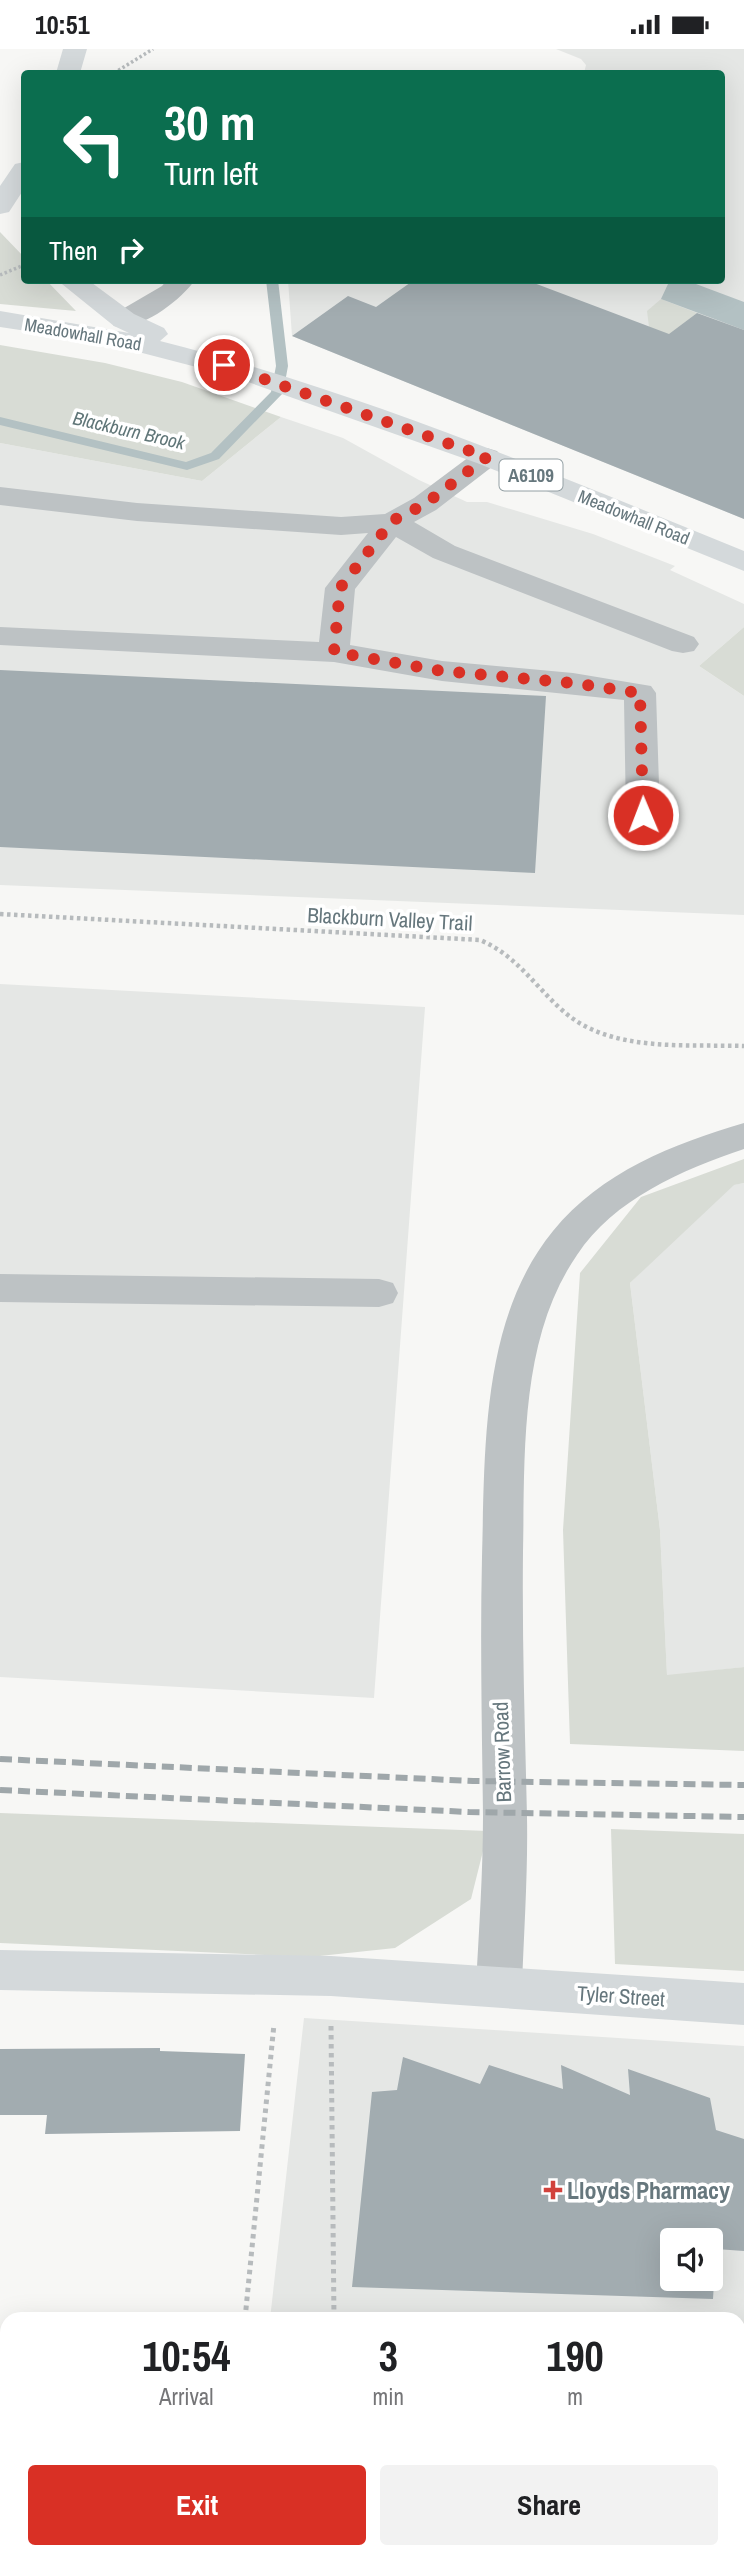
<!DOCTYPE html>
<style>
:root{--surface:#fff;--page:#f2f2f2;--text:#202124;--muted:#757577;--accent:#d93025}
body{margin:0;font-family:"Archivo Narrow",sans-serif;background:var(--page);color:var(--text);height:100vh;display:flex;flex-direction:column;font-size:26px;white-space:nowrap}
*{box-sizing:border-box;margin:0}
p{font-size:23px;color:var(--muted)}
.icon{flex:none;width:38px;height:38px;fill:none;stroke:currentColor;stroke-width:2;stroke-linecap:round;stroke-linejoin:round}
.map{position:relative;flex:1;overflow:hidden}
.sheet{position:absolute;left:0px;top:2263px;width:746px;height:247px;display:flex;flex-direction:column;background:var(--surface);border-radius:21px 21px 0 0;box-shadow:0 7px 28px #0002}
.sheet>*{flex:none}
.guide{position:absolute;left:21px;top:21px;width:704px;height:214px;border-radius:7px;box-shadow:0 7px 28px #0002;background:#0b6e4f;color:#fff;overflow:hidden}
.fabs{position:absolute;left:660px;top:2179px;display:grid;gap:14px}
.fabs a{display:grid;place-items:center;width:63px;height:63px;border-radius:7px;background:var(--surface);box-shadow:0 7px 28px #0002;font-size:35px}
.pin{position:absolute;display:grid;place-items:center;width:60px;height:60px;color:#fff;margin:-30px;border:4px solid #fff;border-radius:50%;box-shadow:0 2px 7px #0007}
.me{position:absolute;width:77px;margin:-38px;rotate:359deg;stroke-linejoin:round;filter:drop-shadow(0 0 5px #0008)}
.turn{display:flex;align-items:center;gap:24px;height:147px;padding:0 28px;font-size:32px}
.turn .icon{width:91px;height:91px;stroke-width:2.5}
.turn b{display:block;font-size:49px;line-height:60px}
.then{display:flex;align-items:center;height:66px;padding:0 28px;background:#0003;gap:14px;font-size:26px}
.eta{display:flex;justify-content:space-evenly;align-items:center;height:119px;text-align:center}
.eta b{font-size:42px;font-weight:800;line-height:49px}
.button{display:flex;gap:14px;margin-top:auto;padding:14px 28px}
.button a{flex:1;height:80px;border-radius:7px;background:var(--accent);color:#fff;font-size:28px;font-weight:800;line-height:80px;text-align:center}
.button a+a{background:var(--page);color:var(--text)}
.status{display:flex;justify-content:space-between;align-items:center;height:49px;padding:0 35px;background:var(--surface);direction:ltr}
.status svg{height:19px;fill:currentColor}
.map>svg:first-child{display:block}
.built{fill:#e5e7e5;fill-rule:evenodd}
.green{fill:#d8dcd5}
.water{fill:#b3c1c3}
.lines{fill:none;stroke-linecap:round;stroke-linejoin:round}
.stream{fill:#b3c1c3;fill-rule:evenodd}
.building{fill:#a2acb0;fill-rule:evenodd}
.path-far2{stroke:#b7bbbd;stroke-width:3.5;stroke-dasharray:2.5 2.5;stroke-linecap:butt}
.path-far1{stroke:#b7bbbd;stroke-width:4.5;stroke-dasharray:3.5 3.5;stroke-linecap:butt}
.path{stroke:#b7bbbd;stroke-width:5;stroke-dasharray:4.5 4.5;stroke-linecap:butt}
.minor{fill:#bdc2c4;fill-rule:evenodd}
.major{fill:#d4d9db;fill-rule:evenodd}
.highway{fill:#d4d9db;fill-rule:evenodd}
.rail{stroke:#9fa7aa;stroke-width:6;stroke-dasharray:12 6;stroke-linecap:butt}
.route{stroke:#d93025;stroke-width:12;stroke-dasharray:0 21.6}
.poi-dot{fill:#d1423c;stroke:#fff;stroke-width:2.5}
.labels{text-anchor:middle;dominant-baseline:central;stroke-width:7;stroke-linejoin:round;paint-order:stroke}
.far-street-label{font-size:18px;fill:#66777d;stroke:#fff}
.far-water-label{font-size:19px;font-style:italic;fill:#607678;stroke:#fff}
.shield{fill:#fff;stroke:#94a0a4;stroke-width:2}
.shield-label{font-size:19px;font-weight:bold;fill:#66777d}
.street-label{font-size:21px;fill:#66777d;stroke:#fff}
.near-poi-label{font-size:24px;font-weight:bold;fill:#66777d;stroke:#fff;text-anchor:start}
</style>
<div class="status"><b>10:51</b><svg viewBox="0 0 49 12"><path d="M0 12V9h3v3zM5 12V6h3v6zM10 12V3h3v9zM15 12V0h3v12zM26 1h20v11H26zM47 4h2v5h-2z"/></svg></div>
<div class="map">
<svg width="744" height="2509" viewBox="0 0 744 2509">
<rect width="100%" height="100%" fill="#f7f7f5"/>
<path class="built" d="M 556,0 L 744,0 L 744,470 L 292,287 L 288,231 L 721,231 L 721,24 L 584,24 L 586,16 L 581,10 Z
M 281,368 L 343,389 L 419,431 L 467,453 L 487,453 L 593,485 L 675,517 L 670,521 L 744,555 L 744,578 L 699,617 L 744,647 L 744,866 L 0,836 L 0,394 L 202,432 Z
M 0,935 L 425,958 L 374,1649 L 0,1628 Z
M 744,1134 L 744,1618 L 667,1627 L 660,1481 L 630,1234 L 727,1137 Z
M 304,1969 L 744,1997 L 744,2509 L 242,2509 L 243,2502 L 738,2502 L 738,2270 L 270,2270 ZM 672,2191 L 710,2191 L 710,2230 L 672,2230 Z"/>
<path class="green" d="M 0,183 L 24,208 L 24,231 L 46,231 L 76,262 L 0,255 Z
M 661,250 L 697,264 L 669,286 L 649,278 L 647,262 Z
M 0,296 L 105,314 L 182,333 L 281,368 L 202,432 L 0,394 Z
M 744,578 L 744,647 L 699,617 Z
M 744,1110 L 744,1134 L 734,1136 L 630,1234 L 660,1481 L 667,1626 L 744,1618 L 744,1702 L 570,1695 L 563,1481 L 580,1224 L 641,1148 Z
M 0,1764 L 488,1782 L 471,1850 L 395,1899 L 310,1908 L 0,1894 Z
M 611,1780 L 744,1785 L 744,1922 L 615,1915 Z"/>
<path class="water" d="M 683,233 L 696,235 L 744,253 L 744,281 L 661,250 L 668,235 Z"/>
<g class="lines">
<path class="stream" d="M 266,231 L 278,231 L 288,317 L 283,344 L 219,410 L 187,421 L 0,376 L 0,368 L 186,413 L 211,404 L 271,343 L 276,317 Z"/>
</g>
<path class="building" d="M 414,231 L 526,231 L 669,285 L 697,264 L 744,281 L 744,470 L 292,287 L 348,247 L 376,258 Z
M 0,621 L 546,647 L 535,824 L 0,798 Z
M 160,1999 L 160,2002 L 245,2005 L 240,2082 L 45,2085 L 47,2066 L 0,2066 L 0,2000 Z
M 403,2008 L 480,2035 L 489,2016 L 563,2040 L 561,2016 L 630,2046 L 628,2020 L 710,2049 L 716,2081 L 744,2090 L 744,2202 L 716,2200 L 713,2250 L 352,2238 L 372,2043 L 397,2041 ZM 672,2191 L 710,2191 L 710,2230 L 672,2230 Z"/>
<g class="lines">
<path class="path-far2" d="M 114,24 L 153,0
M 0,226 L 24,216"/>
<path class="path-far1" d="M 0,865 L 480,891 C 516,906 534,936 562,961 C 609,1004 685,995 744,997"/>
<path class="path" d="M 331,1977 L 334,2270
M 245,2270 L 274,1975
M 222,2502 L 222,2509
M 442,2502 L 442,2509"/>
<path class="minor" d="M 167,231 L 195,231 C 181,251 140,283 114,277 L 110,271 L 114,265 L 162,237 Z
M 487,399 L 497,402 L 502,408 L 497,414 L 436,461 L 414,473 L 455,497 L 694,588 L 699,595 L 694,602 L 683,604 L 672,602 L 433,509 L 396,488 L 355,540 L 350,596 L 442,612 L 573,624 L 651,637 L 656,644 L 660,766 L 655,774 L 643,777 L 631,774 L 626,766 L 624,651 L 442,632 L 334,613 L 0,596 L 0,578 L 319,593 L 325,539 L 368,484 L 341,486 L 137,472 L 0,456 L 0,438 L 137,454 L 341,468 L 385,465 L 414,449 L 477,402 Z
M 744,1074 L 744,1100 C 682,1121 614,1150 577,1206 C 519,1290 525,1406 523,1503 C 522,1592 525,1680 527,1768 C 528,1824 524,1881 522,1937 L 515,1951 L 499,1957 L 483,1951 L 476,1937 C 479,1880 483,1824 483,1767 C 482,1681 480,1594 482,1508 C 485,1400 481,1270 553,1182 C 601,1123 673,1095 744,1074 Z
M 0,1225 L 379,1230 L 393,1234 L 398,1244 L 393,1254 L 379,1258 L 0,1253 Z
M 744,2479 L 744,2509 L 718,2509 L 718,2502 L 738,2502 L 738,2481 Z"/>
<path class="major" d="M 57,231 L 88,231 L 134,265 L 164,279 L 168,285 L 160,292 C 361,343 552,424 744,502 L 744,522 L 477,414 L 231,327 L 100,293 L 0,278 L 0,262 L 129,284 L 114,277 Z
M 0,1901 L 331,1907 L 744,1934 L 744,1976 L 331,1947 L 0,1941 Z"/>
<path class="highway" d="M 63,0 L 87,0 L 80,24 L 56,24 Z
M 24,113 L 24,140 L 9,163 L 0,165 L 0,137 L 15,115 Z"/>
<path class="rail" d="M 0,1710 L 473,1732 L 744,1736
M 0,1741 L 469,1763 L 744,1768"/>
</g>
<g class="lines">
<path class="route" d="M 224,316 L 487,408 L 425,455 L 392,472 L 340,539 L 334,603 L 442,622 L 573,634 L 640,644 L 643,766"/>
</g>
<path class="poi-dot" d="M549.5 2130.5h7v7h7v7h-7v7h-7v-7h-7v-7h7z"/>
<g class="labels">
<g class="far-street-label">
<text transform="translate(83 285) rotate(10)">Meadowhall Road</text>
<text transform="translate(634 468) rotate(22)">Meadowhall Road</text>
</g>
<g class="far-water-label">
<text transform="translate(129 381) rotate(13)">Blackburn Brook</text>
</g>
<rect class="shield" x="499.5" y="410.5" width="63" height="31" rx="5"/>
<g class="shield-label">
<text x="531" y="426">A6109</text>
</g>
<g class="street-label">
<text transform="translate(390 870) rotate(3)">Blackburn Valley Trail</text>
<text transform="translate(502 1703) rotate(-92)">Barrow Road</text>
<text transform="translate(621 1947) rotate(4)">Tyler Street</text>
</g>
<g class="near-poi-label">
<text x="567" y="2141">Lloyds Pharmacy</text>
</g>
</g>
</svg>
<div class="fabs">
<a><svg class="icon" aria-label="sound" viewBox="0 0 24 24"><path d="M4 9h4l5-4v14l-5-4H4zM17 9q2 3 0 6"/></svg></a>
</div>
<div class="pin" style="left:224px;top:316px;background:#d93025"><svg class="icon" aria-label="arrive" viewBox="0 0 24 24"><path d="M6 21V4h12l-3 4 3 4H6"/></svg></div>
<svg class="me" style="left:643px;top:766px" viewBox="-20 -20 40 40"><circle r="17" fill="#d93025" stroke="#fff" stroke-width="3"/><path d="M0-11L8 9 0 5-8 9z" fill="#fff"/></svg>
<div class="guide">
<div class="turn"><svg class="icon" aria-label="left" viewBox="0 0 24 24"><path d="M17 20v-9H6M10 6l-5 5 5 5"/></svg><div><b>30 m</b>Turn left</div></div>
<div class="then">Then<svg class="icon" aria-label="right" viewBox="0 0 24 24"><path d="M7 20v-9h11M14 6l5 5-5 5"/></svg></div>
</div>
<section class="sheet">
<div class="eta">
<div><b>10:54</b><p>Arrival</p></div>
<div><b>3</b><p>min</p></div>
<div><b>190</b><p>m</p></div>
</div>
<div class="button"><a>Exit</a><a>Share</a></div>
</section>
</div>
